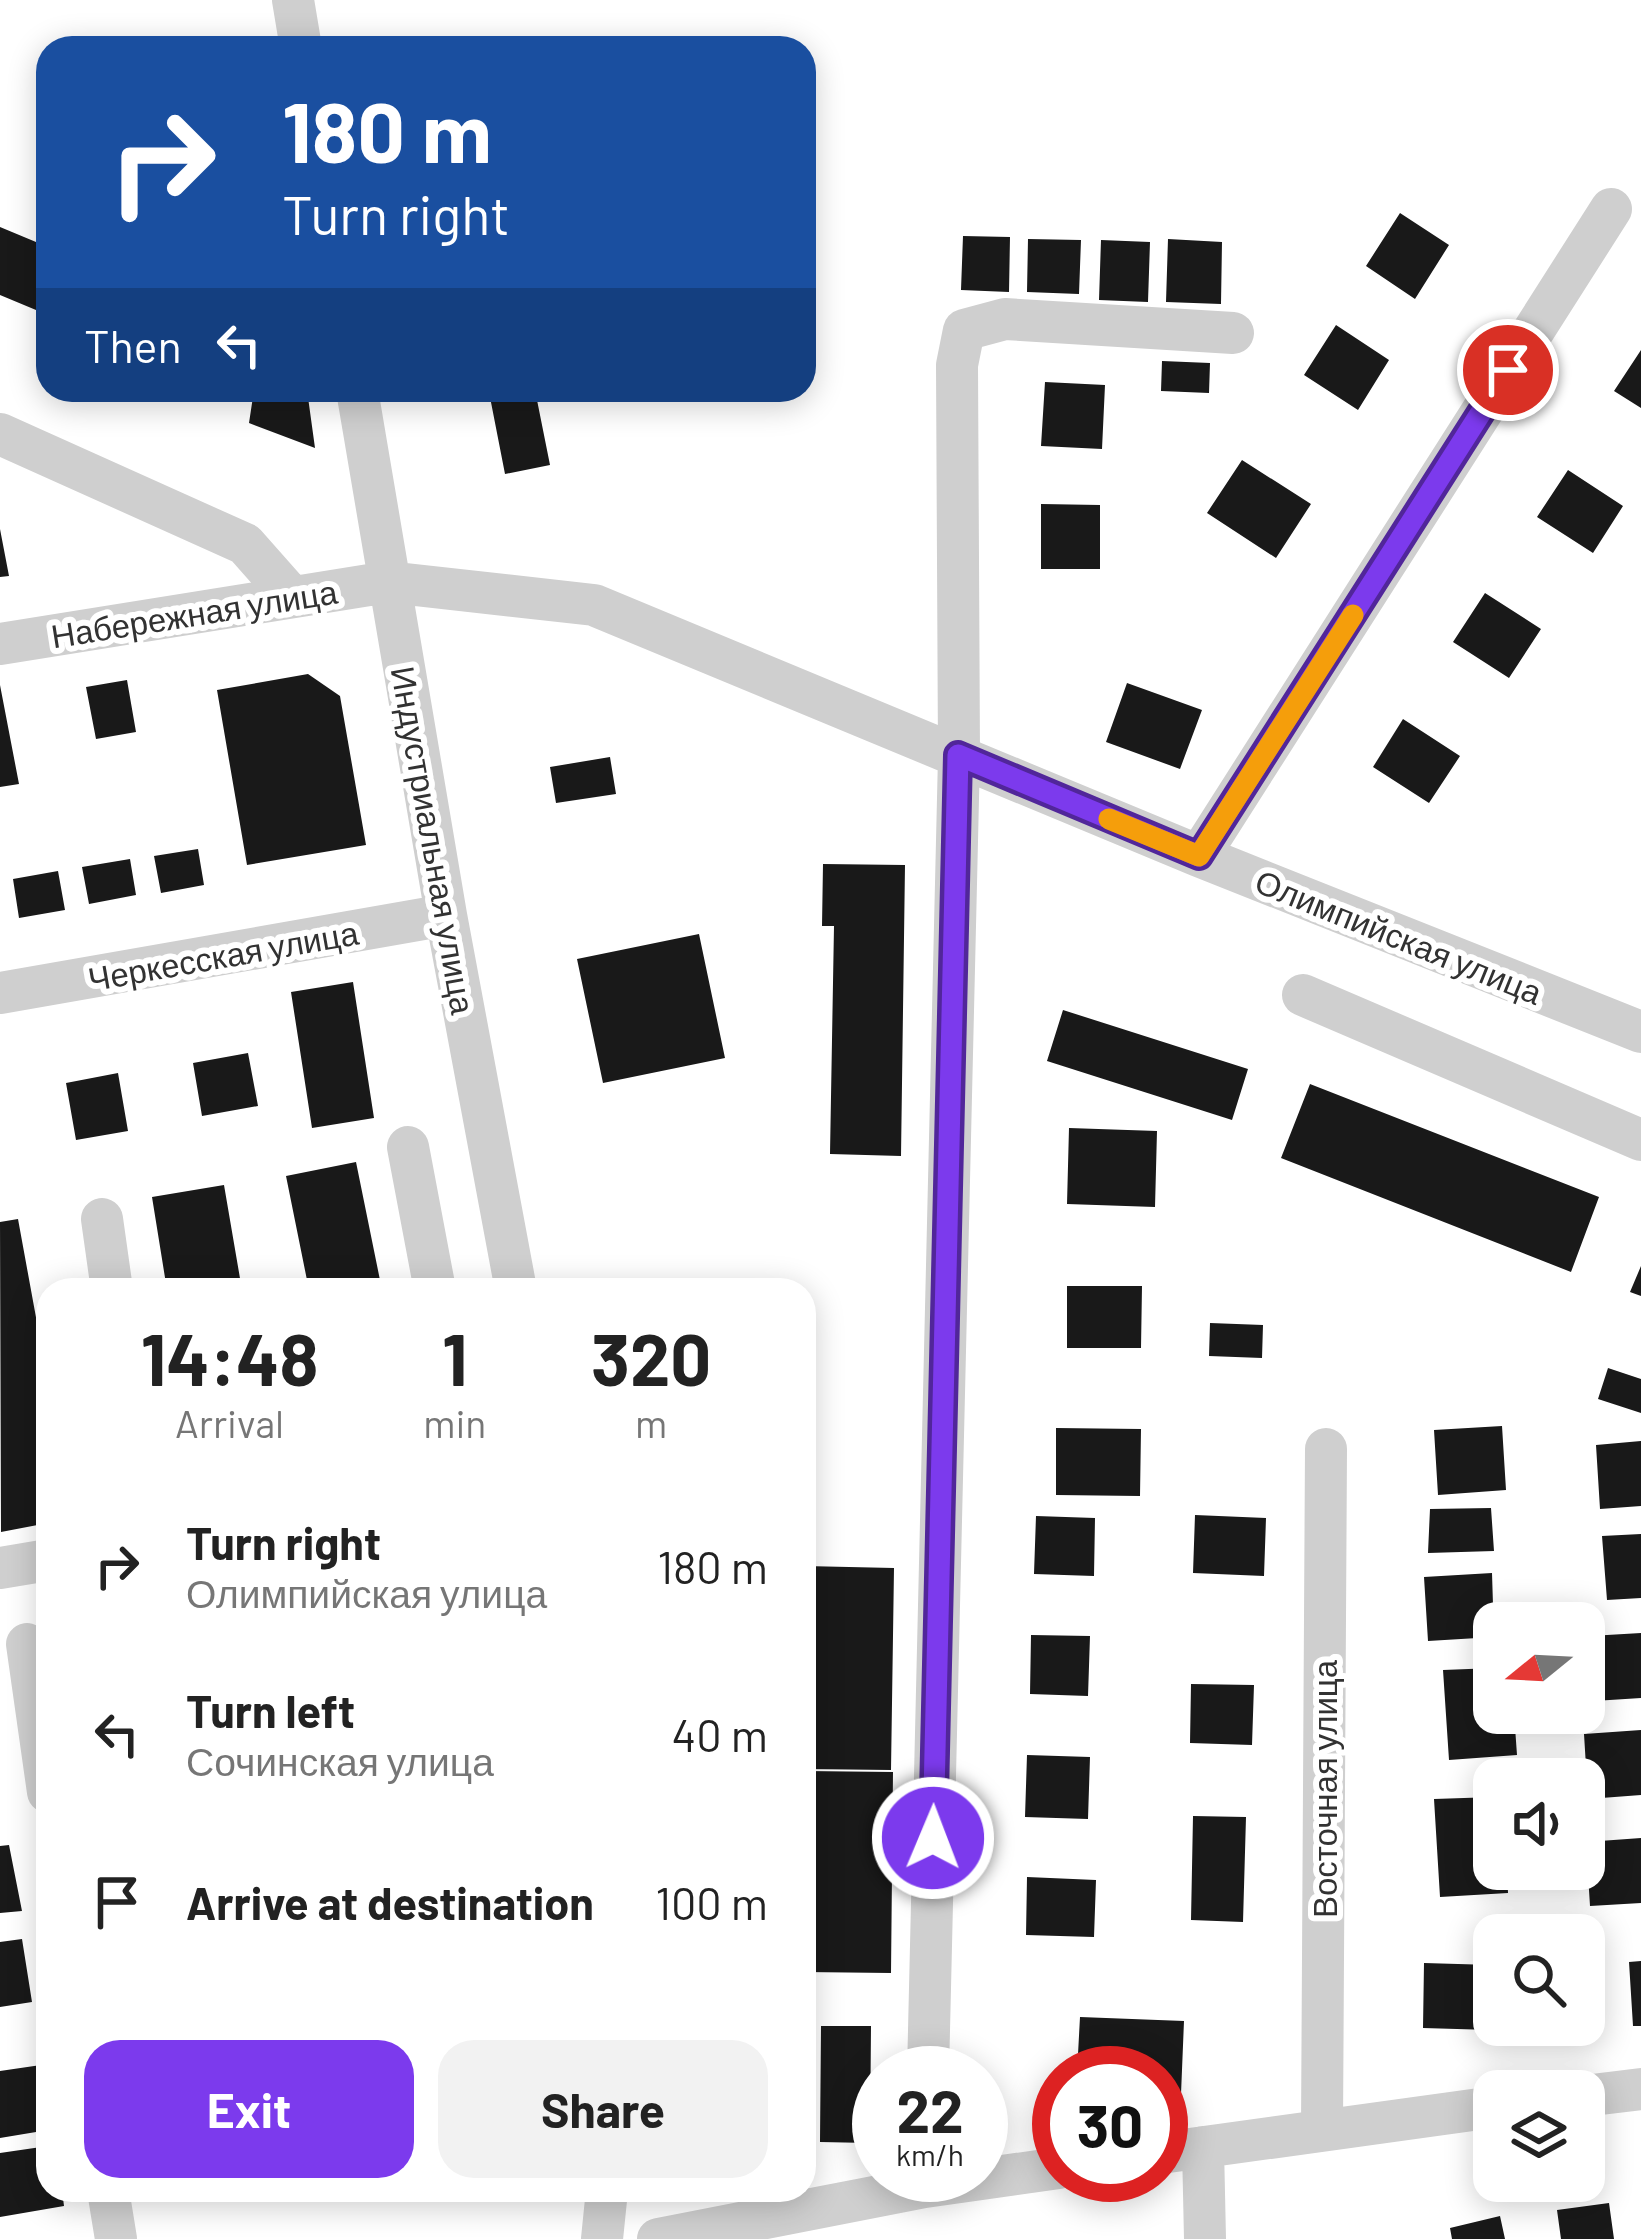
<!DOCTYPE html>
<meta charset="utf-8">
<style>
:root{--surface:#fff;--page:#f2f2f2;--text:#222;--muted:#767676;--accent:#7c3aed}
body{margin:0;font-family:Barlow,sans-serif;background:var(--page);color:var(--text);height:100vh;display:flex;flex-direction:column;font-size:45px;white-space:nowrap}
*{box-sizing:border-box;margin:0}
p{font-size:39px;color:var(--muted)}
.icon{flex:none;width:66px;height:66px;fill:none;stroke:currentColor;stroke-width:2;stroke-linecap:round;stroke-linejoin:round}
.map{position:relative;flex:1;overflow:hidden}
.panel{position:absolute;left:36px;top:1278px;width:780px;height:924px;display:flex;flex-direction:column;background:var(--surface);border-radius:36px;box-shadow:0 6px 30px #0003}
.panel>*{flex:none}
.guide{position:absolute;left:36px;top:36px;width:780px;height:366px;border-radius:36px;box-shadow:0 6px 30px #0003;background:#1a4fa0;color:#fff;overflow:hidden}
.needle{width:78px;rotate:252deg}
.tools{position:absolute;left:1473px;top:1602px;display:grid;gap:24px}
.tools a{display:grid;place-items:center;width:132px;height:132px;border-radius:24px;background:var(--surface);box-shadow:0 6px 30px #0003;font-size:60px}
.speed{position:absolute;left:852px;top:2046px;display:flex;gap:24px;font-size:60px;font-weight:700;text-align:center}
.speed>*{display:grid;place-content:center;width:156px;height:156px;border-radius:50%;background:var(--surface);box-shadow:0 6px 30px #0003;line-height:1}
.speed small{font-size:30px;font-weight:400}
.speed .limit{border:18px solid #d22;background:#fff;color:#111}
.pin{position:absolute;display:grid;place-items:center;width:102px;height:102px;color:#fff;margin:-51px;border:6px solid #fff;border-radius:50%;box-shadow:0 3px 12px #0007}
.me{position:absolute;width:132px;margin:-66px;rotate:1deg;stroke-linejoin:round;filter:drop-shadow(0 0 9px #0008)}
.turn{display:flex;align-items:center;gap:42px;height:252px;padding:0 48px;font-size:54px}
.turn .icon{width:156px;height:156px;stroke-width:2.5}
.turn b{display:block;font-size:84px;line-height:102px}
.then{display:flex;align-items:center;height:114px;padding:0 48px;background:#0003;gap:24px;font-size:45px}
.eta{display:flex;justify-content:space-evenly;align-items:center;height:204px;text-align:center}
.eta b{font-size:72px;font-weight:700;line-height:84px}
.cta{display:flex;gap:24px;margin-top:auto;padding:24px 48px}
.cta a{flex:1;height:138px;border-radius:36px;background:var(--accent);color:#fff;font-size:48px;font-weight:700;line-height:138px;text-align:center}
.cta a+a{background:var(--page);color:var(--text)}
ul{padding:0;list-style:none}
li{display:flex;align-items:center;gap:36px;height:168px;padding:0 48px}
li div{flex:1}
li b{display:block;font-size:45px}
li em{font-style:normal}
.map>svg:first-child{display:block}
.building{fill:#191919}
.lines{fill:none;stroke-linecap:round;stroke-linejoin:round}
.minor{stroke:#cfcfcf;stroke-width:42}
.route-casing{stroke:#51269a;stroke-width:30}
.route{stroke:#7c3aed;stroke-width:21}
.slow{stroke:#f59e0b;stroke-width:21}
.labels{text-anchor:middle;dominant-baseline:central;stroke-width:12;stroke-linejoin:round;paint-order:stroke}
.street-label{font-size:33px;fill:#323232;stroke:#fff}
</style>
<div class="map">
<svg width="1641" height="2239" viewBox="0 0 1641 2239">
<rect width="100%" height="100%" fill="#fff"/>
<path class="building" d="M 1400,213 L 1449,245 L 1415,299 L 1366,266 Z
M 0,227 L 48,247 L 48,315 L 0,295 Z
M 963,236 L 1010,237 L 1009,292 L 961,290 Z
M 1028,239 L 1081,240 L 1079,294 L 1027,292 Z
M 1168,239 L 1222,242 L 1221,304 L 1166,302 Z
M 1101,240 L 1150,242 L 1148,302 L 1099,300 Z
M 1336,325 L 1389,360 L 1358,410 L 1304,375 Z
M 1641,350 L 1641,408 L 1614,391 Z
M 1162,361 L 1210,363 L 1209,393 L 1161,391 Z
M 1045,382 L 1105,385 L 1102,449 L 1041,446 Z
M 254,390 L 307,390 L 315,448 L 249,423 Z
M 535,390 L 550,465 L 505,474 L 489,392 Z
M 1242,460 L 1311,504 L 1276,558 L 1207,513 Z
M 1568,470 L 1623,506 L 1593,553 L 1537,517 Z
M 1041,504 L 1100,505 L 1100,569 L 1041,569 Z
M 0,529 L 9,576 L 0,577 Z
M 1485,593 L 1541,629 L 1509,678 L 1453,642 Z
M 308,674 L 340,696 L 366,845 L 247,865 L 217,690 Z
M 127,680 L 136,732 L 96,739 L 86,687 Z
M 1127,683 L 1202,710 L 1180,769 L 1106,742 Z
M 0,685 L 19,784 L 0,787 Z
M 1403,719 L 1460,756 L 1429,803 L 1373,767 Z
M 610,757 L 616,794 L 556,803 L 550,767 Z
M 198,849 L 204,885 L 161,893 L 154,856 Z
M 130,859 L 136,895 L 89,904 L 82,867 Z
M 823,864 L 905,865 L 901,1156 L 830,1154 L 834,926 L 822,926 Z
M 58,871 L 65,910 L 19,918 L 13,879 Z
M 699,934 L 725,1058 L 603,1083 L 577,959 Z
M 353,982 L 374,1118 L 312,1128 L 291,992 Z
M 1063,1010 L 1248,1069 L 1232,1120 L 1047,1061 Z
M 248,1053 L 258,1106 L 202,1116 L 193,1063 Z
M 118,1073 L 128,1131 L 76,1140 L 66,1083 Z
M 1310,1084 L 1599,1197 L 1571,1272 L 1281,1158 Z
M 1069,1128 L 1157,1131 L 1155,1207 L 1067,1204 Z
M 356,1162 L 382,1290 L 309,1290 L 286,1176 Z
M 224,1185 L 242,1290 L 167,1290 L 152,1197 Z
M 18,1219 L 48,1383 L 48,1523 L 1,1532 L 0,1222 Z
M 1641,1266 L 1641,1296 L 1630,1292 Z
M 1067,1286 L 1142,1286 L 1141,1348 L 1067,1348 Z
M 1210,1323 L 1263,1325 L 1262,1358 L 1209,1356 Z
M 1608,1368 L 1641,1379 L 1641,1413 L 1598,1399 Z
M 1502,1426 L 1506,1490 L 1438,1495 L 1434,1430 Z
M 1056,1428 L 1141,1429 L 1140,1496 L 1056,1495 Z
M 1641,1441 L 1641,1506 L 1600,1509 L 1596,1445 Z
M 1491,1508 L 1494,1551 L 1428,1553 L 1430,1509 Z
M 1195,1515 L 1266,1518 L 1264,1576 L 1193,1573 Z
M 1036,1516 L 1095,1518 L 1094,1576 L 1034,1574 Z
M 1641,1534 L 1641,1598 L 1607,1600 L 1602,1536 Z
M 804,1566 L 894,1568 L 891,1770 L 804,1769 Z
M 1492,1573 L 1494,1637 L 1428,1641 L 1424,1577 Z
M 1641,1633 L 1641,1698 L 1594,1701 L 1590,1636 Z
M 1031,1635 L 1090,1636 L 1088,1696 L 1030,1694 Z
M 1494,1668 L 1494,1713 L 1514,1713 L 1517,1755 L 1449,1760 L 1443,1670 Z
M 1191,1684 L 1254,1685 L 1252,1745 L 1190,1743 Z
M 1641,1730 L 1641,1795 L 1588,1799 L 1584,1734 Z
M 1027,1755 L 1090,1757 L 1088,1819 L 1025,1817 Z
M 804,1771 L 893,1772 L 891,1973 L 804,1972 Z
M 1494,1797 L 1494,1869 L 1507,1869 L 1508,1893 L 1440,1897 L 1434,1799 Z
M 1193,1816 L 1246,1817 L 1243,1922 L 1191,1920 Z
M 1641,1838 L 1641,1903 L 1590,1906 L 1586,1842 Z
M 9,1845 L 22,1911 L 0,1913 L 0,1846 Z
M 1027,1877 L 1096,1880 L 1094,1937 L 1026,1935 Z
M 22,1939 L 32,2002 L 0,2007 L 0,1942 Z
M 1641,1961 L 1641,2026 L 1633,2026 L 1629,1962 Z
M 1424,1963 L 1492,1965 L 1491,2030 L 1423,2028 Z
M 1080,2017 L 1184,2021 L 1181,2094 L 1161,2093 L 1161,2073 L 1077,2073 Z
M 821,2026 L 871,2026 L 870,2143 L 820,2142 Z
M 41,2065 L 48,2130 L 0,2138 L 0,2071 Z
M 48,2146 L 48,2190 L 62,2190 L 64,2206 L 0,2217 L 0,2153 Z
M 1609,2203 L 1614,2239 L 1561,2239 L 1557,2210 Z
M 1500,2216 L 1505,2239 L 1452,2239 L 1450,2228 Z"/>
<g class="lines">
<path class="minor" d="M 293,0 L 301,48
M 357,390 L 446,915 L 516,1290
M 0,434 L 245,544 L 291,596
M 0,644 L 388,582 L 594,605 L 1199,856 L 1641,1032
M 1199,856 L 1611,209
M 0,993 L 446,915
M 1303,995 L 1641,1140
M 408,1147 L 435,1290
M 102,1219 L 112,1290
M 0,1568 L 48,1560
M 27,1644 L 48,1792
M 928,2073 L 959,756 L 957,365 L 964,330 L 1005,319 L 1233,333
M 1584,2096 L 1641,2089
M 1322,2128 L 1326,1449
M 1203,2147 L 1205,2239
M 1161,2153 L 1494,2107
M 108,2190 L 116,2239
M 602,2239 L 607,2190
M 658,2239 L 925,2187 L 1059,2168"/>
</g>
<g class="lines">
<g class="route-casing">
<path id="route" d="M 933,1838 L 958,755 L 1199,856 L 1508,370"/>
</g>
<use href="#route" class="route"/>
<path class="slow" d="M 1109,819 L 1199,856 L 1353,615"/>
</g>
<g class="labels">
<g class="street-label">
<text transform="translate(194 613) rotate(-9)">Набережная улица</text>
<text transform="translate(434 840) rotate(80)">Индустриальная улица</text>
<text transform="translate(1399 936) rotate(22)">Олимпийская улица</text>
<text transform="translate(223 955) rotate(-10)">Черкесская улица</text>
<text transform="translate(1324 1789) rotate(-90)">Восточная улица</text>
</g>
</g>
</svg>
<div class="tools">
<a><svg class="needle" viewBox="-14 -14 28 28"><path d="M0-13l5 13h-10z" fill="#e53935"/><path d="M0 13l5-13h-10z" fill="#767676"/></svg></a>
<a><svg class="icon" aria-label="sound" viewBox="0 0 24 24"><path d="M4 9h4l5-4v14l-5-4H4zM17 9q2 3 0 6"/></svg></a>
<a><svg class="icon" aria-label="search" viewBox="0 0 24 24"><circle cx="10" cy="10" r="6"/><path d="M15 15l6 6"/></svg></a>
<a><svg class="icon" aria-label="layers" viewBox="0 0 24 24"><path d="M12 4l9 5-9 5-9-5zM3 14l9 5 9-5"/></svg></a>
</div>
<div class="speed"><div>22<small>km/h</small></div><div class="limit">30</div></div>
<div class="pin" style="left:1508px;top:370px;background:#d93025"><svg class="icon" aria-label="arrive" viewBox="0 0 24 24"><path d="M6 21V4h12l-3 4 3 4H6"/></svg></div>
<svg class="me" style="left:933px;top:1838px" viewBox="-20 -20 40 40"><circle r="17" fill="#7c3aed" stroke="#fff" stroke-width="3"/><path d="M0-11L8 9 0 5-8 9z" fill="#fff"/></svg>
<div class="guide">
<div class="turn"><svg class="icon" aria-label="right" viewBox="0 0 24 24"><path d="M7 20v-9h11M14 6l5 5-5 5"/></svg><div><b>180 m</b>Turn right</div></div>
<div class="then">Then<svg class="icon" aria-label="left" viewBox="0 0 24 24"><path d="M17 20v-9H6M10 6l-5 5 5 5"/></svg></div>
</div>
<section class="panel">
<div class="eta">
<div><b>14:48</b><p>Arrival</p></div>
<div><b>1</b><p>min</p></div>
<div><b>320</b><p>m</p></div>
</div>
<ul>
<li><svg class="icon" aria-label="right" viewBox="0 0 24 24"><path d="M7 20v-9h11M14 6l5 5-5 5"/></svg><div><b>Turn right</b><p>Олимпийская улица</p></div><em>180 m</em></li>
<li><svg class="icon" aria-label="left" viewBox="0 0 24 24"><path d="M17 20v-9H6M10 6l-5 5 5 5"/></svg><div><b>Turn left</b><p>Сочинская улица</p></div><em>40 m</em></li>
<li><svg class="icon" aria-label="arrive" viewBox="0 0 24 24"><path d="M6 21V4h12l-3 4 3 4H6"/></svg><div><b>Arrive at destination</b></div><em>100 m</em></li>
</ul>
<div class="cta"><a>Exit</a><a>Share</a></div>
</section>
</div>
